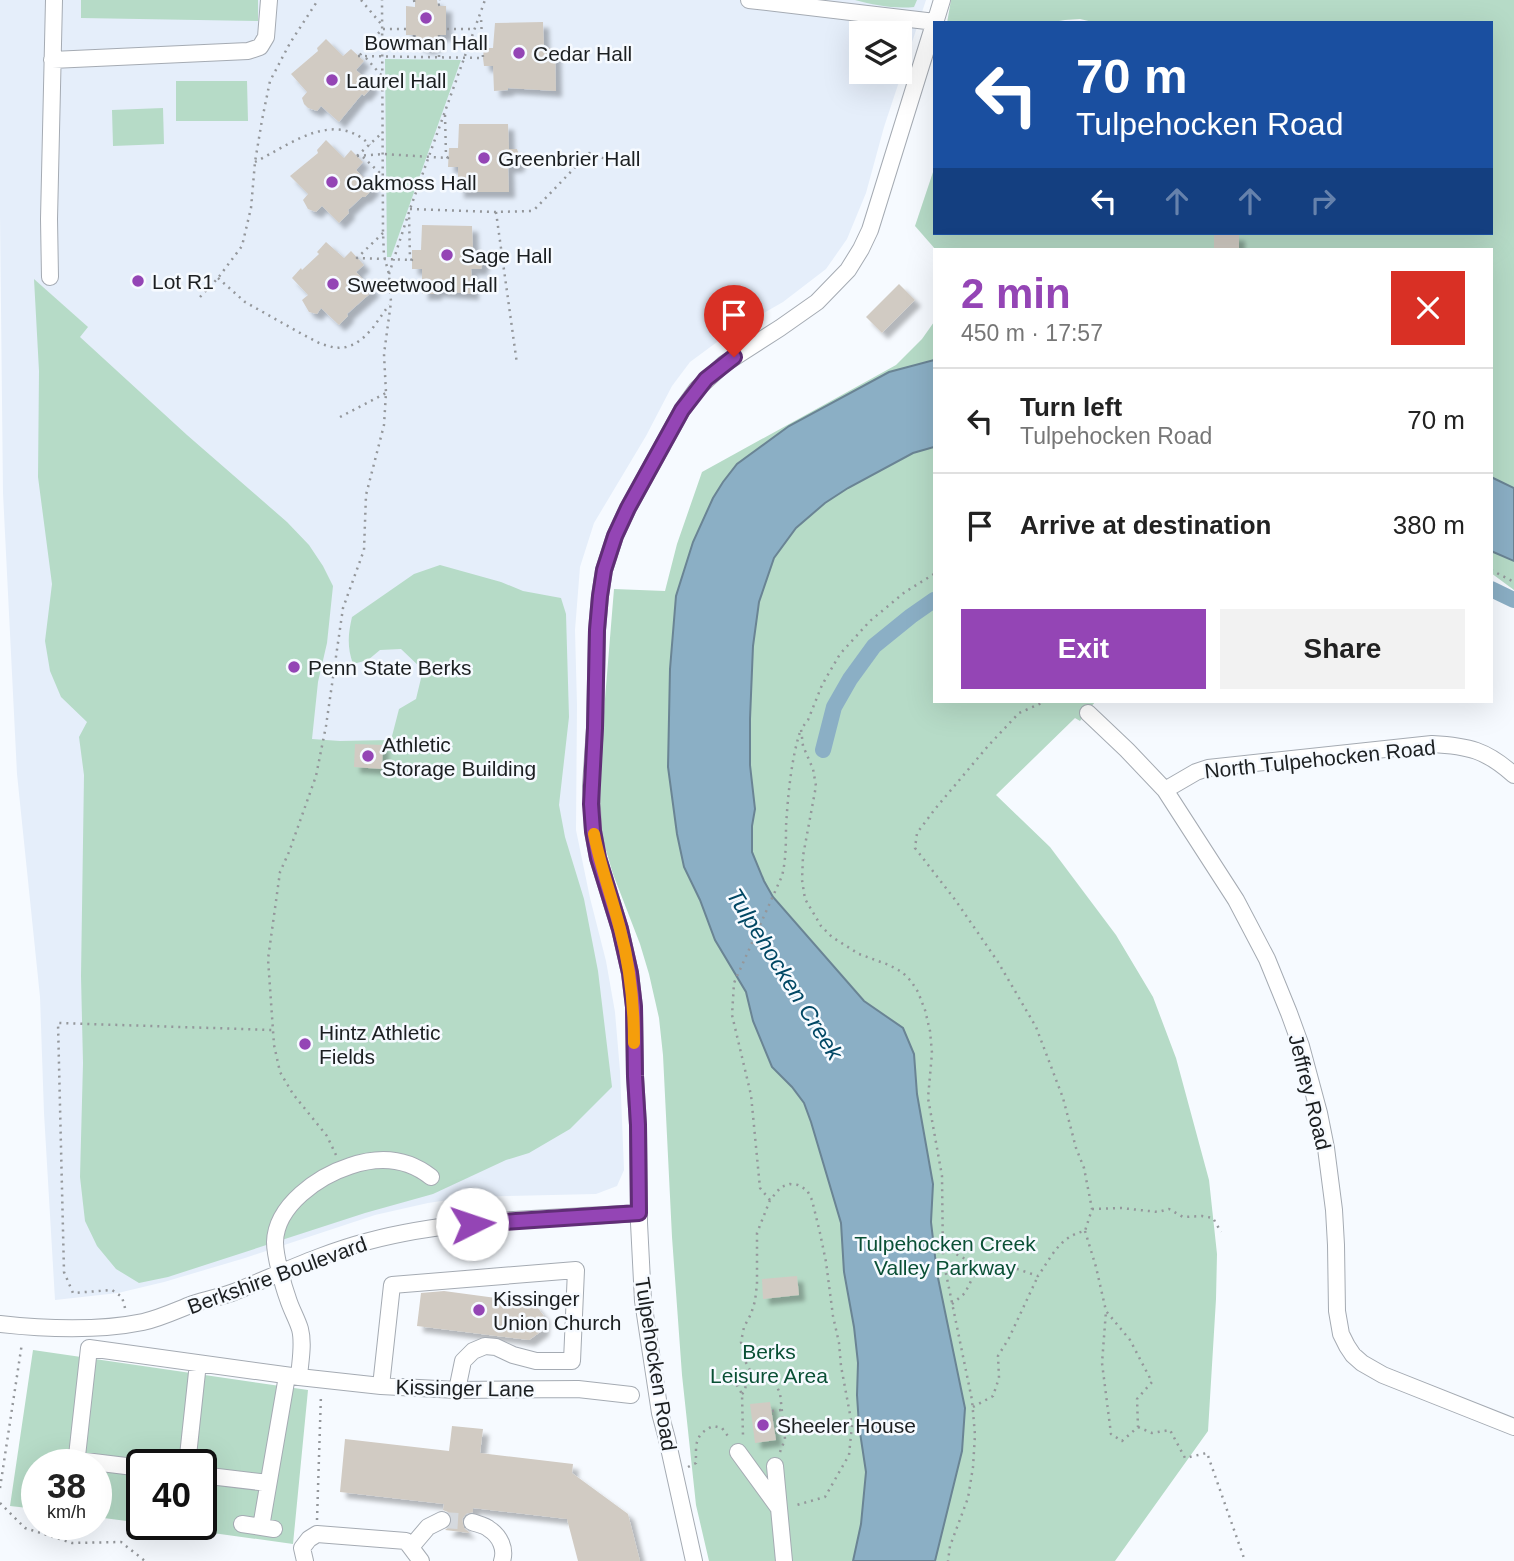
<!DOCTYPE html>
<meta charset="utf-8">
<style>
:root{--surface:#fff;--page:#f2f2f2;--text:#222;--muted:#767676;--line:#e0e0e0;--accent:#9445b5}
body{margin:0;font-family:Helvetica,sans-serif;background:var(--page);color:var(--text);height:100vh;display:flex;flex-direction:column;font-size:26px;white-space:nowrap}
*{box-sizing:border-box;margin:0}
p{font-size:23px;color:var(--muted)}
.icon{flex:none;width:38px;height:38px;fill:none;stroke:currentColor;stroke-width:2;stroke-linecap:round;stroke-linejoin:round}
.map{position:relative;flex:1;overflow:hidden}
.side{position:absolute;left:933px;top:248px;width:560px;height:455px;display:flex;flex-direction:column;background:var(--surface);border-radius:0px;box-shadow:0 7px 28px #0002}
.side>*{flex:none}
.guide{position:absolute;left:933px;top:21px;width:560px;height:214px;border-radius:0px;box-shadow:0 7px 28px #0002;background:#1a4fa0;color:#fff;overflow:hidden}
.buttons{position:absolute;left:849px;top:21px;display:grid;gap:14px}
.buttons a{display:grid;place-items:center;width:63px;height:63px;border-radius:0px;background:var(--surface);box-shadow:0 7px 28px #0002;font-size:35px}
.speed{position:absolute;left:21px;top:1449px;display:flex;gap:14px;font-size:35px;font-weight:700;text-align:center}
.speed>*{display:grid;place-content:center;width:91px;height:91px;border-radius:50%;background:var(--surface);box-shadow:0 7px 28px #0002;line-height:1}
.speed small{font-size:18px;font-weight:400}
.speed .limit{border:4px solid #111;border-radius:10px;background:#fff;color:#111}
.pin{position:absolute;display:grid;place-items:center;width:60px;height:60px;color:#fff;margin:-72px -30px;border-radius:50% 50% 50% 0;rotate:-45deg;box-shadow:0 0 7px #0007}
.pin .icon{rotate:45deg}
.me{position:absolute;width:77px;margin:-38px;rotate:86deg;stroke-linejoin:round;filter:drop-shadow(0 0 5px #0008)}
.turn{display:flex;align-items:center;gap:24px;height:147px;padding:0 28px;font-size:32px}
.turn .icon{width:91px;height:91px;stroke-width:2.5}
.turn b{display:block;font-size:49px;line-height:60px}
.lanes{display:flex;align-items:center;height:66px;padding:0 28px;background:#0003;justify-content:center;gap:35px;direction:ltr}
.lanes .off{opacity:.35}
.round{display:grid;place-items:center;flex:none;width:74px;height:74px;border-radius:0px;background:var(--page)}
.summary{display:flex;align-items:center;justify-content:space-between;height:119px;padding:0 28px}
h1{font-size:42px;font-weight:600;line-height:52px;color:var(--accent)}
.button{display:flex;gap:14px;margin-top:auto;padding:14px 28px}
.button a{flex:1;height:80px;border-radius:0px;background:var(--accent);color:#fff;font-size:28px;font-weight:600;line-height:80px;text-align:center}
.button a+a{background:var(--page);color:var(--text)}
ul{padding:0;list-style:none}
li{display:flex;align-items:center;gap:21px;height:105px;padding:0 28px;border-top:2px solid var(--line)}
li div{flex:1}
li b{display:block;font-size:26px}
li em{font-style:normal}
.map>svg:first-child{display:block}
.built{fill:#e5eefa;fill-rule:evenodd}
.green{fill:#b6dbc7}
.water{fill:#8bafc5;stroke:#6a8494;stroke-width:2}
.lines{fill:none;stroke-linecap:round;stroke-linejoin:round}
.canal{stroke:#8bafc5;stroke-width:16}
.building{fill:#d1cbc3;filter:url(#shadow)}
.minor-tunnel{stroke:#d5d9de;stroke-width:16;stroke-dasharray:16 8;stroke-linecap:butt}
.minor-casing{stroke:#a5abb3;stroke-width:18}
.path{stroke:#94979b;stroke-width:2.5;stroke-dasharray:2 5;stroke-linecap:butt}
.minor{stroke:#fff;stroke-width:16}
.route-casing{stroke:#602d76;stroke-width:18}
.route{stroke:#9445b5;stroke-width:12}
.slow{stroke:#f59e0b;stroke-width:12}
.poi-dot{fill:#9445b5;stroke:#f6faff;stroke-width:2.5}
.labels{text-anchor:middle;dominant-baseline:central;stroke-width:5;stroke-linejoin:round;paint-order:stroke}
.poi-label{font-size:21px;fill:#1c1f21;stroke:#f6faff;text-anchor:start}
.street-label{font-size:21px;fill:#1c1f21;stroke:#f6faff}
.park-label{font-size:21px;fill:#0a5035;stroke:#f6faff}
.water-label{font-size:23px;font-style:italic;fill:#004764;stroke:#f6faff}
</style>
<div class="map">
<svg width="1514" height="1561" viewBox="0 0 1514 1561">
<defs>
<filter id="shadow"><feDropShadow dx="6" dy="6" stdDeviation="2" flood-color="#0004"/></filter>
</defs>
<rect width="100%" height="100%" fill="#f6faff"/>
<path class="built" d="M 0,0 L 926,0 L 884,127 L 866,193 L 847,239 L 826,269 L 783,302 L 732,331 L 690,362 L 672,386 L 646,436 L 594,523 L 580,567 L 575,630 L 577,705 L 576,830 L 590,898 L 606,961 L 615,1012 L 620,1071 L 624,1170 L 617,1186 L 596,1194 L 468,1197 L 428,1203 L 375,1215 L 245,1258 L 164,1282 L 118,1293 L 55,1300 L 44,1113 L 40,997 L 17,774 L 3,493 L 0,215 ZM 861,33 L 900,33 L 900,72 L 861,72 Z"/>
<path class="green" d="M 81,0 L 258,0 L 258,21 L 81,18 Z
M 855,0 L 917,0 L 914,7 C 894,9 874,5 855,0 Z
M 951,0 L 1514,0 L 1514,590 L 1491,573 L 1491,250 L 936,250 L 915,226 L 934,169 L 934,233 L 1491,233 L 1491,23 L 1097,23 L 1080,19 L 1065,20 L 1047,23 L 947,23 Z
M 385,59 L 461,60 L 391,257 L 387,257 Z
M 176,81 L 247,81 L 248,121 L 176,121 Z
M 163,108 L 164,144 L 113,146 L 112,110 Z
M 34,279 L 88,327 L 80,337 L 187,435 L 287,522 L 309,545 L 323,566 L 333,586 L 327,643 L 318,682 L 312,739 L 340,741 L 391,740 L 399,709 L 416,699 L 423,670 L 401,649 L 380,650 L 368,660 L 353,664 C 347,647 348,634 352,617 L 414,574 L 440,565 L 501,582 L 523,591 L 561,598 L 566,614 L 569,717 L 559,805 L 565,837 L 584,899 L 598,971 L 612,1087 L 570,1129 L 529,1153 L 506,1160 L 433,1194 L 365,1213 L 168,1277 L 139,1283 L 116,1269 L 97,1246 L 85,1221 L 80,1177 L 83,1063 L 81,976 L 84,775 L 79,737 L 87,722 L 61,697 L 50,671 L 45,641 L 52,584 L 38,477 L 39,371 Z
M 934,322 L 934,702 L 1095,702 L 1080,721 L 1075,718 L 996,795 L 1050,847 L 1116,935 L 1153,997 L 1176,1058 L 1209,1180 L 1217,1254 L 1216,1299 L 1208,1431 L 1115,1561 L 709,1561 L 696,1505 L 682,1375 L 672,1237 L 663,1055 L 659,1018 L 649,974 L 640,944 L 613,874 L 603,840 L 598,795 L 600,760 L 614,589 L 665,591 L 677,544 L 702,472 L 896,365 L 922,339 Z
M 33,1350 L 308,1390 L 293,1544 L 148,1524 L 201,1524 L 201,1465 L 142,1465 L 142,1523 L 96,1517 L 96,1465 L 37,1465 L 37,1509 L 10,1506 Z"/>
<path class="water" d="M 934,360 L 934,447 L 913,453 L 848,488 L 825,503 L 796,528 L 774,558 L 759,602 L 753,646 L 750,719 L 750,765 L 755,809 L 752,826 L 752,852 L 764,881 L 773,897 L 864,1001 L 903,1028 L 914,1054 L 917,1094 L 933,1184 L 931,1222 L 937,1273 L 965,1408 L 962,1451 L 935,1561 L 853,1561 L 861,1524 L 866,1472 L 859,1426 L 857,1395 L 858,1363 L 854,1327 L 844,1272 L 841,1223 L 811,1122 L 804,1103 L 792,1087 L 772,1067 L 753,1021 L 746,992 L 715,940 L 700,900 L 684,867 L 677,834 L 668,767 L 670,669 L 676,596 L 693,542 L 713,498 L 723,482 L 737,464 L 789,426 L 889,372 Z
M 1491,477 L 1514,488 L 1514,561 L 1491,551 Z"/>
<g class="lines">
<path class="canal" d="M 1491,589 L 1514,600
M 823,750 L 834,707 L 850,679 L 874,646 L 911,616 L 934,600"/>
</g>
<path class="building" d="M 415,0 L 437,0 L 438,6 L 446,6 L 446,35 L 438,35 L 438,44 L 427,49 L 416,44 L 416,35 L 406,35 L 406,6 L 415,7 Z
M 543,22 L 544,48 L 555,48 L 556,91 L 508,88 L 508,90 L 494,91 L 493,66 L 484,66 L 483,58 L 484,48 L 493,48 L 495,23 Z
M 326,39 L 343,56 L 351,49 L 364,61 L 356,70 L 373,86 L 364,96 L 362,94 L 339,122 L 321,106 L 317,111 L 308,108 L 304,104 L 302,98 L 307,92 L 291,74 L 318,51 L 317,48 Z
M 459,124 L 508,124 L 509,149 L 517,149 L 520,158 L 518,166 L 508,167 L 509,192 L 458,192 L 458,167 L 448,167 L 449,148 L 458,148 Z
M 326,140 L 344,158 L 351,150 L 363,162 L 356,170 L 374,188 L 365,197 L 362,197 L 348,210 L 349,213 L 339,223 L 322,206 L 316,212 L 308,209 L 303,200 L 308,194 L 290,176 L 318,153 L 317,150 Z
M 422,225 L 472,226 L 473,251 L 481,251 L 484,260 L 481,269 L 471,269 L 473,294 L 436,291 L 436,294 L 422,294 L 422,269 L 412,269 L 412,250 L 421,250 Z
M 1214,234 L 1239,235 L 1239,250 L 1214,250 Z
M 326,242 L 344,258 L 351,251 L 364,265 L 356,272 L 374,290 L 347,314 L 348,316 L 339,325 L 321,308 L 317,314 L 309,312 L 302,300 L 308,295 L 292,278 L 301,268 L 302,270 L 319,254 L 317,252 Z
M 899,284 L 915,300 L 882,333 L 866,317 Z
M 355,744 L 383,745 L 382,769 L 354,767 Z
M 797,1276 L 799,1295 L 763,1299 L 762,1279 Z
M 444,1291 L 534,1303 L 544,1316 L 543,1330 L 529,1340 L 417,1326 L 421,1293 Z
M 770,1402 L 776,1440 L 755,1443 L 750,1404 Z
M 452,1426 L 483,1429 L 480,1453 L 573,1464 L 572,1473 L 628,1514 L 640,1561 L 578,1561 L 567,1519 L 473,1508 L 473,1512 L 466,1514 L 462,1519 L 464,1528 L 470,1533 L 445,1530 L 450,1526 L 452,1520 L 448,1512 L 443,1510 L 444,1504 L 340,1492 L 345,1439 L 449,1451 Z"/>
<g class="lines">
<path class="minor-tunnel" d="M 442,1520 L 472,1522"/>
<g class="minor-casing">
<path id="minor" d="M 749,0 L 935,22
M 935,23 L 942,0
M 52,60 L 248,51 L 260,47 L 266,37 L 269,0
M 50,277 L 49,219 L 54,0
M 1088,713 L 1127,750 L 1165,790 L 1236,900 L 1267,959 L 1289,1013 L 1301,1046 L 1319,1113 L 1326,1148 L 1334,1210 L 1336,1245 L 1337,1311 L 1341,1334 L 1347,1346 L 1353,1355 L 1362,1363 L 1383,1375 L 1514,1427
M 1165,790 L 1196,772 L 1208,768 L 1432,744 C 1469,746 1486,750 1514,775
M 0,1324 C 45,1329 99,1331 143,1322 C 161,1318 177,1310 193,1304 C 207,1299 221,1297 234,1292 C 279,1274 322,1253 369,1241 C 456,1218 549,1219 639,1213
M 299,1377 C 300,1362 304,1344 300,1329 C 297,1319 291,1309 288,1299 C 283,1285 275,1256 275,1242 C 276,1205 319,1176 350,1166 C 379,1156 407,1158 431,1177
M 381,1386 L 392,1285 L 576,1270 L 572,1361 L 536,1361 L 513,1355 L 496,1347 L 485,1346 L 473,1351 L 463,1361 L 457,1390
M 738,1452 L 778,1507
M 77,1460 L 142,1468
M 76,1465 L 89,1348 L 299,1377 L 381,1386 L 457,1390 L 578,1389 L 631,1395
M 187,1465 L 198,1363
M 775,1466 L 784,1561
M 201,1475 L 268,1483
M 472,1522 C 477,1524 485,1525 489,1529 C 500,1536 506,1549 502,1561
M 242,1524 L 274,1529
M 261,1527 L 287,1376
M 411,1547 L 428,1527 L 442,1520
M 305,1561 L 302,1548 L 309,1539 L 317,1534 L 406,1541 L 421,1561
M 694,1561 L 667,1439 L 660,1413 L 643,1301 L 639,1223 L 638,1125 L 635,1076 L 634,1007 L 630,973 L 620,929 L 598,858 L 593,831 L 591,786 L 595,728 L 597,630 L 600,596 L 604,570 L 615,536 L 628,508 L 682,410 L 697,389 L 724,364 L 780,328 L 817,302 L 848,270 L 861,249 L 870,230 L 934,24"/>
</g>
<path class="path" d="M 361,0 L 382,25
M 414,0 L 415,6
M 438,5 L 441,4 L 440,0
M 447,29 L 475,29
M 414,35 L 415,56
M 360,55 L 382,29 L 406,29
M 358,56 L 483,58 L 481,18
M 439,57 L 439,35
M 366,58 L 382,76
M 357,156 L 383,154 L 448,158 L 446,156 L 445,115
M 357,156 L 383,132
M 363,157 L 381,174
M 255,162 C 291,144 334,109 370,145
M 410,209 L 496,212 L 531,211 L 535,209 L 589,153 L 611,161
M 496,212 L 517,364
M 383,233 L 357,258 L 412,260 L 410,259 L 409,215
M 389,274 L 410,209 L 485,0
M 218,278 L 245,302 L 302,334 L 321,344 L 336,348 L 346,347 L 355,344 L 363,338 L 372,329 L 389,305
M 200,297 L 218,278 L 242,246 L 251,208 L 255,162 L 262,120 L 270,81 L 290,43 L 318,0
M 340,417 L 386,393
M 1491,570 L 1514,582
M 934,574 L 905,592 L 870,621 L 840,654 L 822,685 L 808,720 L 801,729 L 803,746 L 813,769 L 816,786 L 803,856 L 802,880 L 805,899 L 821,926 L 832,937 L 859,954 L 889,965 L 902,972 L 911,981 L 918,992 L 925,1010 L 930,1031 L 932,1053 L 928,1098 L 942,1176 L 943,1259 L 972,1400 L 975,1435 L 973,1467 L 968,1498 L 950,1546 L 948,1561
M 336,1155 L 327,1136 L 293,1094 L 280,1072 L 274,1045 L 268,959 L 280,872 L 289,852 L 316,776 L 326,726 L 343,608 L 364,550 L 366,495 L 384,425 L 386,393 L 384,354 L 391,302 L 389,274 L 384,256 L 383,233 L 382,0
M 770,1200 L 760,1188 L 751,1095 L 732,1015 L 734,983 L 782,876 C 786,860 786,842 786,826 C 788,796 791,760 800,732
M 1092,1209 L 1121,1208 L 1158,1212 L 1169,1209 L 1183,1217 L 1202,1216 L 1213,1218 L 1221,1232
M 1085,1231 L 1096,1267 L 1106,1311 L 1130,1340 L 1152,1382 L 1137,1399 L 1138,1427 L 1122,1441 L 1111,1434 L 1102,1363 L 1106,1311
M 943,1252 L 952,1252 L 973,1263 L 1011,1267 L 1038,1276 C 1052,1256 1060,1236 1085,1231 L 1092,1209 L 1084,1168 L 1076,1148 L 1063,1098 L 1036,1027 L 998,962 L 956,901 L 915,848 L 917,833 L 935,809 L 988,746 L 1019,713 L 1044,702
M 952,1304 L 965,1293 L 974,1275 L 973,1263
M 125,1308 L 122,1297 L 112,1290 L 73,1293 L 64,1272 L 58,1023 L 273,1030
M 733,1379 L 742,1394 L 743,1436
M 742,1394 L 745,1391 L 746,1383 L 752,1374
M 973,1407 L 993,1396 L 999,1378 L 998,1356 L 1009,1338 L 1038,1276
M 772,1411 L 782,1410
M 1138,1427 L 1152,1433 L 1170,1430 L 1185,1458 L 1207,1453 L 1245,1561
M 780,1452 L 785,1439 L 780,1393 L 770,1373 L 752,1374 L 744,1359 L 741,1342 L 744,1327 L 751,1314 L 755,1301 L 757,1284 L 757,1233 L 770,1200 L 781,1187 L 790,1184 L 798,1185 L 807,1190 L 812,1200 L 820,1233 L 826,1262 L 833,1316 L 839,1343 L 841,1366 L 852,1425 L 849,1455 L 825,1497 L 793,1506
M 688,1467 L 696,1463 C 696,1444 694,1435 713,1426 L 722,1428 L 730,1439
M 0,1488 L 22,1343
M 0,1503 L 25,1528 L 72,1543 L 121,1542 L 145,1561
M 317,1520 L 321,1394"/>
<use href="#minor" class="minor"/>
</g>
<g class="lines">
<g class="route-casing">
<path id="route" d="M 472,1224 L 639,1213 L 638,1125 L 635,1076 L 634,1007 L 630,973 L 620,929 L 598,858 L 593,831 L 591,804 L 595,728 L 597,630 L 600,596 L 604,570 L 615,536 L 628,508 L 682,410 L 706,379 L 734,357"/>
</g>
<use href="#route" class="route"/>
<path class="slow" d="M 594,834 C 600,866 612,897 620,929 C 630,966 634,1004 634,1043"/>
</g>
<g class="poi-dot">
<circle cx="426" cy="18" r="7"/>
<circle cx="519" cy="53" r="7"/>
<circle cx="332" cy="80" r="7"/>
<circle cx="484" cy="158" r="7"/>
<circle cx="332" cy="182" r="7"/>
<circle cx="447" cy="255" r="7"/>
<circle cx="138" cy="281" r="7"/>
<circle cx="333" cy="284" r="7"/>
<circle cx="294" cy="667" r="7"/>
<circle cx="368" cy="756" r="7"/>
<circle cx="305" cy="1044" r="7"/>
<circle cx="479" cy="1310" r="7"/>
<circle cx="763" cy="1425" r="7"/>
</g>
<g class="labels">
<g class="poi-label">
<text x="426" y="42" text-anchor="middle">Bowman Hall</text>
<text x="533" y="53">Cedar Hall</text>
<text x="346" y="80">Laurel Hall</text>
<text x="498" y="158">Greenbrier Hall</text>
<text x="346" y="182">Oakmoss Hall</text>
<text x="461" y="255">Sage Hall</text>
<text x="152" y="281">Lot R1</text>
<text x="347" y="284">Sweetwood Hall</text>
<text x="308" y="667">Penn State Berks</text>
<text x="382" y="744">Athletic<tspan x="382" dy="24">Storage Building</tspan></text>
<text x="319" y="1032">Hintz Athletic<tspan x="319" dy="24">Fields</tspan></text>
<text x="493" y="1298">Kissinger<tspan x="493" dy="24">Union Church</tspan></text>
<text x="777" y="1425">Sheeler House</text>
</g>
<g class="street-label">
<text transform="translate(1320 759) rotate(-6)">North Tulpehocken Road</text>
<text transform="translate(1310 1092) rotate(76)">Jeffrey Road</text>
<text transform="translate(277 1275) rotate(-20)">Berkshire Boulevard</text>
<text transform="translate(656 1364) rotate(81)">Tulpehocken Road</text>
<text transform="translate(465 1388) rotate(1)">Kissinger Lane</text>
</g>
<g class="park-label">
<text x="945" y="1243">Tulpehocken Creek<tspan x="945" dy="24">Valley Parkway</tspan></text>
<text x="769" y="1351">Berks<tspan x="769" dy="24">Leisure Area</tspan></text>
</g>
<g class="water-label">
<text transform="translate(785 974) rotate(58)">Tulpehocken Creek</text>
</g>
</g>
</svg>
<div class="buttons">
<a><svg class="icon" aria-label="layers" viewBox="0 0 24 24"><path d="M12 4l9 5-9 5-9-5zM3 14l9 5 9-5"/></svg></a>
</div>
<div class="speed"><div>38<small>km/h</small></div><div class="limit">40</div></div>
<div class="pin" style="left:734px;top:357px;background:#d93025"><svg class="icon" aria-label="arrive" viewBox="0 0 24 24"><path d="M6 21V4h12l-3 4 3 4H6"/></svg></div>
<svg class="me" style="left:472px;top:1224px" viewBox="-20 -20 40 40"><circle r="19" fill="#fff"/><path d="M0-13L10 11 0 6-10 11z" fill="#9445b5"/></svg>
<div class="guide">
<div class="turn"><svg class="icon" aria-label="left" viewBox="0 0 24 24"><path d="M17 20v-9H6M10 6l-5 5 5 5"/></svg><div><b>70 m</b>Tulpehocken Road</div></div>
<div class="lanes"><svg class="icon" aria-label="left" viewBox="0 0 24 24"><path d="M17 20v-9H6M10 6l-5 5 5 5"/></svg><svg class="icon off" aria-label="ahead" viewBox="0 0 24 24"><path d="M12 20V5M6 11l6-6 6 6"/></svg><svg class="icon off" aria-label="ahead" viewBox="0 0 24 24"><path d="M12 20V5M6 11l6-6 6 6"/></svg><svg class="icon off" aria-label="right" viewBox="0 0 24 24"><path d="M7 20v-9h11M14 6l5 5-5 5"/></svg></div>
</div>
<section class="side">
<div class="summary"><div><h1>2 min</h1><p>450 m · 17:57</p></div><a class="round" style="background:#d93025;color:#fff"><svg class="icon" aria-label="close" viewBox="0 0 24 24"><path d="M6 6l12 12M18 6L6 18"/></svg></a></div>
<ul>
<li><svg class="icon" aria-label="left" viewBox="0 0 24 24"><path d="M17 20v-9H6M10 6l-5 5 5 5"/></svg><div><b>Turn left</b><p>Tulpehocken Road</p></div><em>70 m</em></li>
<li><svg class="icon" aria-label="arrive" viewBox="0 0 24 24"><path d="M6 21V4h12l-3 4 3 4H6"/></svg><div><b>Arrive at destination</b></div><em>380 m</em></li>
</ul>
<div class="button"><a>Exit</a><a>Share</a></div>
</section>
</div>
